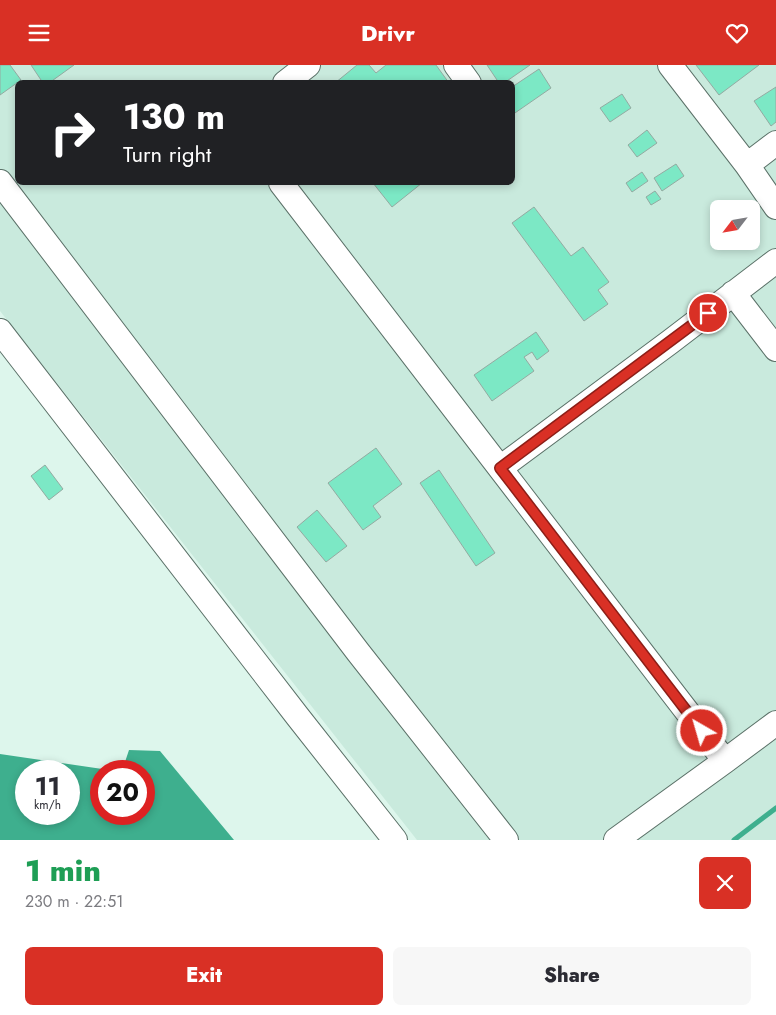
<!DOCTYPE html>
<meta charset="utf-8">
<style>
:root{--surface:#fff;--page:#f7f7f7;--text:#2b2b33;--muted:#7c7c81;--accent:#d93025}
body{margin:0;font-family:Jost,sans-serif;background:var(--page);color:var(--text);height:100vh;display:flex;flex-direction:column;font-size:19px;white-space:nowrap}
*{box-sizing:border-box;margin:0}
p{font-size:16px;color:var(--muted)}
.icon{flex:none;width:28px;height:28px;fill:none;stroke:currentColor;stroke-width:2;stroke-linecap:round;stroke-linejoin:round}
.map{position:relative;height:775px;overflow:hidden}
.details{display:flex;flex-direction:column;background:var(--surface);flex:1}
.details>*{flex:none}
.banner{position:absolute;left:15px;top:15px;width:500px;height:105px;border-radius:8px;box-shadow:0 2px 8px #0003;background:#202124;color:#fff;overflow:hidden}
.needle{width:32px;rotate:239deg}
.tools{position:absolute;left:710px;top:135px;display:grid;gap:10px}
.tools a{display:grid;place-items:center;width:50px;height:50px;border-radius:8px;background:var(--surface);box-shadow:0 2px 8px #0003;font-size:25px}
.speed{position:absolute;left:15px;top:695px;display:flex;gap:10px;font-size:25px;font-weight:700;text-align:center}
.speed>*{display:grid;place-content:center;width:65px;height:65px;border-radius:50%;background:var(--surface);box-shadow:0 2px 8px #0003;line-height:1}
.speed small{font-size:12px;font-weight:400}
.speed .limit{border:8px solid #d22;background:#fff;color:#111}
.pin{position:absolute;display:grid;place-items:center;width:42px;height:42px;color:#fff;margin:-21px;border:2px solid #fff;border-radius:50%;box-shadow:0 1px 5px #0007}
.me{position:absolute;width:55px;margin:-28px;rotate:322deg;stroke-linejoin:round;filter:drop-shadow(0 0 4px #0008)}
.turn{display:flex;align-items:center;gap:18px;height:105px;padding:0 25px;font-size:22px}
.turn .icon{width:65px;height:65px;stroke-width:2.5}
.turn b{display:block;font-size:35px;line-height:42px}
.round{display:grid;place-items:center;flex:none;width:52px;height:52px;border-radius:8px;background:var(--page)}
.overview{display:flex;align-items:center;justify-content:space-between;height:85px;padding:0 25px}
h1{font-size:30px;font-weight:800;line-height:38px;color:#1e9e55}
.cta{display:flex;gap:10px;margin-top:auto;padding:10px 25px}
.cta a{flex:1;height:58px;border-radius:8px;background:var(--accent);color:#fff;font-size:20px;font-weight:800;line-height:58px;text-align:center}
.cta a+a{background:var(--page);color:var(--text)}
header{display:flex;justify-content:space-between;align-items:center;height:65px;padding:0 25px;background:var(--accent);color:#fff;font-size:22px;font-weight:800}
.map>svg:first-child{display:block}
.built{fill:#c9eadd;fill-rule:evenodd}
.water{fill:#3eaf8e;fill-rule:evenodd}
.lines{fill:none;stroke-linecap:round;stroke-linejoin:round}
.stream{stroke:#3eaf8e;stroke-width:5}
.building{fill:#7ce8c5;stroke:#93aaa1}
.minor-casing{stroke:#5b7168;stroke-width:26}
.minor{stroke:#fff;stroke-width:24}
.route-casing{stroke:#8d1f18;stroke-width:12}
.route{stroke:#d93025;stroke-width:9}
</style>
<header><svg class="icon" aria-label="menu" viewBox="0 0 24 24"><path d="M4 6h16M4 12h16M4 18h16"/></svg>Drivr<svg class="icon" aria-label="heart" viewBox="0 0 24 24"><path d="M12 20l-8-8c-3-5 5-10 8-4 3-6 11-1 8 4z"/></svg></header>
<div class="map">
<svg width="776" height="775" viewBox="0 0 776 775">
<rect width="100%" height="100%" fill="#ddf6ec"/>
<path class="built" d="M 0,0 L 776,0 L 776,775 L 417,775 L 0,246 ZM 18,18 L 512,18 L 512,118 L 18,118 ZM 719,144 L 751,144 L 751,176 L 719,176 Z"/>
<path class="water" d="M 129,685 L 160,686 L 234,775 L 0,775 L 0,689 L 116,706 L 101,706 L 101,749 L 144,749 L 144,706 L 122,706 ZM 26,706 L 69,706 L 69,749 L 26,749 Z"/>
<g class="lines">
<path class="stream" d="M 734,775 L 776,743"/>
</g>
<path class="building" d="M 0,0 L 10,0 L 21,15 L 0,30 Z
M 31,0 L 74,0 L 49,18 L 43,18 Z
M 357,0 L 369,0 L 376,8 L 386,0 L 436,0 L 449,18 L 335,18 Z
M 487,0 L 530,0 L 504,18 L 499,18 Z
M 696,0 L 759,0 L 719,30 Z
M 539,4 L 551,23 L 512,50 L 512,22 Z
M 776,22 L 776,57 L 771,61 L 754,36 Z
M 622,29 L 631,43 L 610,57 L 600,43 Z
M 647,65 L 657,78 L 637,92 L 628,80 Z
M 676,99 L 684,111 L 662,126 L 654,113 Z
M 642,107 L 648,116 L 632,127 L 626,118 Z
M 373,118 L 422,118 L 392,142 Z
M 655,126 L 661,134 L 651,140 L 646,132 Z
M 734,136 L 740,144 L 727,144 L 726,142 Z
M 534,142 L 571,191 L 583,182 L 609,217 L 598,225 L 608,239 L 584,256 L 512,158 Z
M 536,267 L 549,286 L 537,295 L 532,287 L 524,292 L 534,306 L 492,336 L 474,310 Z
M 376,383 L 402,419 L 373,441 L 381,452 L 363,465 L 328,418 Z
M 45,400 L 63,424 L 49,435 L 31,411 Z
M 439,405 L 495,488 L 476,501 L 420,418 Z
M 317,445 L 347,481 L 326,497 L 297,462 Z"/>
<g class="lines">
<g class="minor-casing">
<path id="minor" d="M 456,0 L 469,18
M 670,0 L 747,100 L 776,142
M 285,18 L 308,0
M 747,100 L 776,78
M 0,117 L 358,587 L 506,775
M 281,118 L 725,696
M 733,228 L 776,284
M 0,266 L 298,652 L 395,775
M 500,403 L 670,277 L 776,196
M 616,775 L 725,696 L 776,658"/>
</g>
<use href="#minor" class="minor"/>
</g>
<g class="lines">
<g class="route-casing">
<path id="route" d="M 702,666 L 500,403 L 708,248"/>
</g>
<use href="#route" class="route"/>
</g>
</svg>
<div class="tools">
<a><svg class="needle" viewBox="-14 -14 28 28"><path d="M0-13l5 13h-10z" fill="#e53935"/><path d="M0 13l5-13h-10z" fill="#7c7c81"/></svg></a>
</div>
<div class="speed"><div>11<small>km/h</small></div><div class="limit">20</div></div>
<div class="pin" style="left:708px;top:248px;background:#d93025"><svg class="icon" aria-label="arrive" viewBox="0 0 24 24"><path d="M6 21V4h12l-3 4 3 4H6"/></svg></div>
<svg class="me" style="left:702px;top:666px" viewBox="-20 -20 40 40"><circle r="17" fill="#d93025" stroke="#fff" stroke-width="3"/><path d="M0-11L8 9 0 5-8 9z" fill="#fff"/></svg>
<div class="banner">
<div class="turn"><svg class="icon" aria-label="right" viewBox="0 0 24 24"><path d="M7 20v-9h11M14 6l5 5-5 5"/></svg><div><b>130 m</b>Turn right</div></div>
</div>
</div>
<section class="details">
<div class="overview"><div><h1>1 min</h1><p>230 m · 22:51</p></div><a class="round" style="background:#d93025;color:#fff"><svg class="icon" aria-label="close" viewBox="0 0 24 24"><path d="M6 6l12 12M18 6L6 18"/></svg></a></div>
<div class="cta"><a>Exit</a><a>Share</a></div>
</section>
